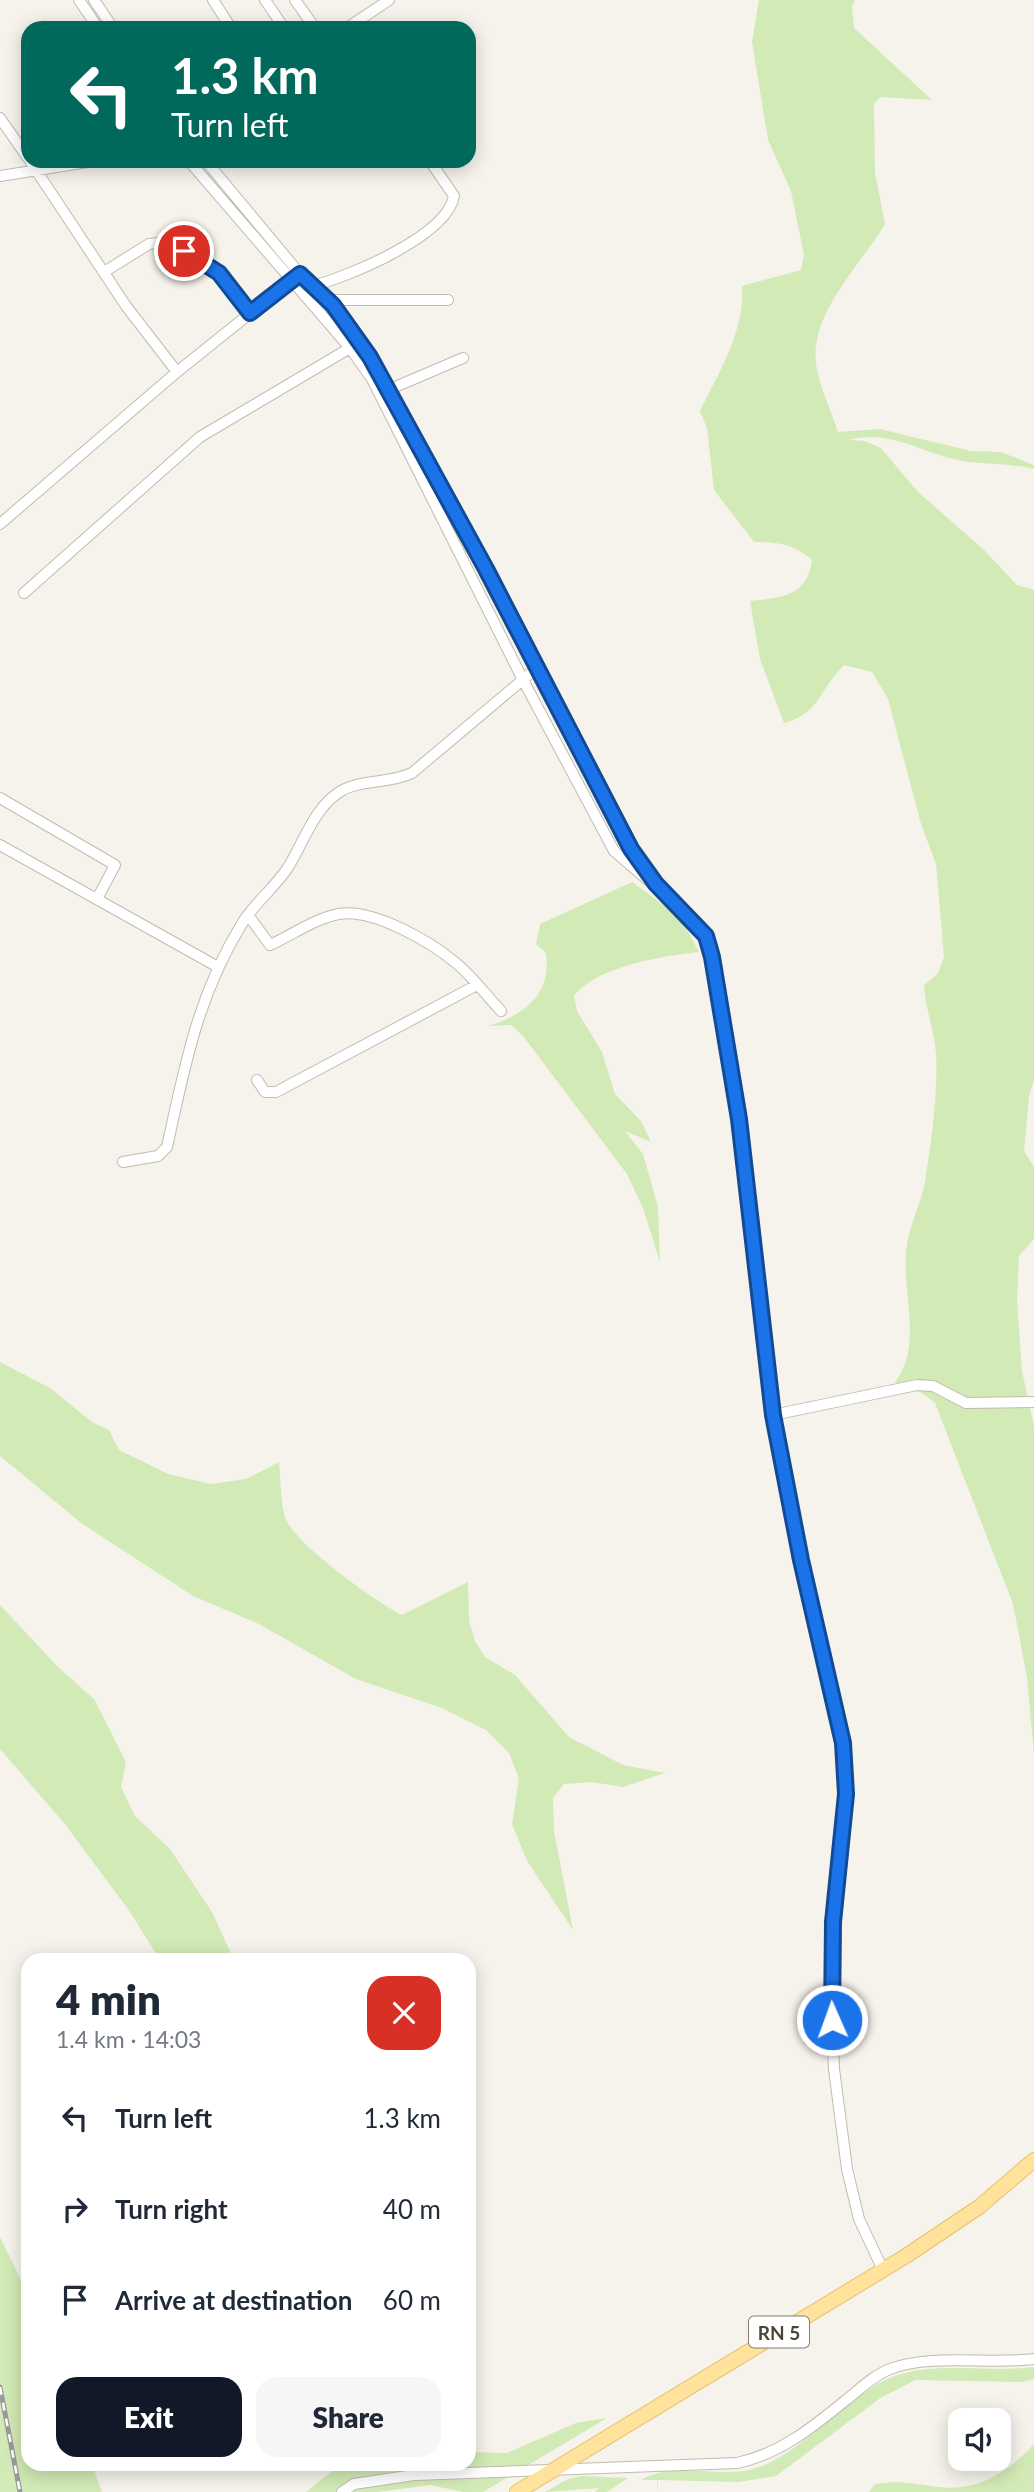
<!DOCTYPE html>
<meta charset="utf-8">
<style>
:root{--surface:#fff;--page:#f6f6f7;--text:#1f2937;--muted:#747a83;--accent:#111827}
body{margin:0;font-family:Lato,sans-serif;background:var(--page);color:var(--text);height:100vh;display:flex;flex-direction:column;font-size:26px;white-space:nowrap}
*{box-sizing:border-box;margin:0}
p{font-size:23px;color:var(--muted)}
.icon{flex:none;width:38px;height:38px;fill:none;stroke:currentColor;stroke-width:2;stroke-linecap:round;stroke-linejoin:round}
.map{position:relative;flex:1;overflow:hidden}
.sheet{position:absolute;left:21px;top:1953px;width:455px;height:518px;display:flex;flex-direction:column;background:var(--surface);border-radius:21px;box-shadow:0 4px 18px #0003}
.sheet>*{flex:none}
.hud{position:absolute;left:21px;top:21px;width:455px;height:147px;border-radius:21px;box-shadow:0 4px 18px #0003;background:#00695c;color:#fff;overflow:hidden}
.buttons{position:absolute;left:948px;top:2408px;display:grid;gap:14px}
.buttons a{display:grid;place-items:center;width:63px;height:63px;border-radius:14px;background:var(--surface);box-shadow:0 4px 18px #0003;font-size:35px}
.pin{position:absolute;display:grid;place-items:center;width:60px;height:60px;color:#fff;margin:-30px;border:4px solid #fff;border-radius:50%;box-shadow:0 2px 7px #0007}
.me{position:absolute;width:77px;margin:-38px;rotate:358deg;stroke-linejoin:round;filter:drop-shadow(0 0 5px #0008)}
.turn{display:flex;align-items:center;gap:24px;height:147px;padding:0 35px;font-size:32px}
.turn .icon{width:91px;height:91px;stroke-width:2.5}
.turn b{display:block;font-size:49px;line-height:60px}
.round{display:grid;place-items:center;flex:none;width:74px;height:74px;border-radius:21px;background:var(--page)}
.overview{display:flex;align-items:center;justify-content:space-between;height:119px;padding:0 35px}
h1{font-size:42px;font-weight:800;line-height:52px}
.button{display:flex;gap:14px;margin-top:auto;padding:14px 35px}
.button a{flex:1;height:80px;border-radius:21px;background:var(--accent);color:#fff;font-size:28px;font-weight:800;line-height:80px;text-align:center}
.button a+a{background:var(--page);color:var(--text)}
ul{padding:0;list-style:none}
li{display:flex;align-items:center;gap:21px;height:91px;padding:0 35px}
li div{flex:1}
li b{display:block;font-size:26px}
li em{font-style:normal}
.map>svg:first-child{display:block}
.green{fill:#d2eab5}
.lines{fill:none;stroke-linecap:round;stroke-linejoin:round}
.minor-casing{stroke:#c2bbae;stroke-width:12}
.major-casing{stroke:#e6c16a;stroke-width:16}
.minor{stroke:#fff;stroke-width:10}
.major{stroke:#ffe39c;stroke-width:14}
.rail-casing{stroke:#9a9a9a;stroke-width:5}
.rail{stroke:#fff;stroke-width:2.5;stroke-dasharray:8;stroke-linecap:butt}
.route-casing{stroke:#114b97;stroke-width:18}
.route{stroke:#1a73e8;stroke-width:12}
.labels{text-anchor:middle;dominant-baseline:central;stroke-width:6;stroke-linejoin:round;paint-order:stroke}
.shield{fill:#fff;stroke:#817c74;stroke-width:2}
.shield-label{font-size:19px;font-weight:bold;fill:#4b4439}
</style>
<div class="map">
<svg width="1034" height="2492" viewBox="0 0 1034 2492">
<rect width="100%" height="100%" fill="#f6f3ec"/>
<path class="green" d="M 759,0 L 855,0 L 852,7 L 854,28 L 932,100 L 881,97 L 874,104 L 875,173 L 885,224 C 861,265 810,312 816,364 C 819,386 831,410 838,432 L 880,429 L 971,451 L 1001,452 L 1034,465 L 1034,469 C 1012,464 991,464 969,462 C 927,457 892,428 849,440 L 865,441 L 881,448 L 917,491 L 983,549 L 1017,585 L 1034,590 L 1034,1080 L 1029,1096 L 1024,1151 L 1034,1167 L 1034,1239 L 1019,1256 L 1017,1301 L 1022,1371 L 1034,1426 L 1034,1754 L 1027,1677 L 1013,1604 L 935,1403 L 922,1393 L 895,1382 C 923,1347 902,1293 906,1252 C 908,1225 923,1202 926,1175 C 932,1136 938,1092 936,1053 C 934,1029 925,1008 924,985 L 938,973 L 944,957 L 936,864 L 921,824 L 888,699 L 872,672 L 844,665 C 819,689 821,713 784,723 L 760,659 L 750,601 C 781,598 808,596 812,560 C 794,544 777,542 754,542 L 714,490 L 707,428 L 700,411 C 719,372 745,331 742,286 L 801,270 L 804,255 L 791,191 L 768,140 L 752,42 Z
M 632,882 L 680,917 L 699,952 C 661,956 600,966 574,995 L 577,1011 L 602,1052 L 615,1094 L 641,1121 L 651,1142 L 625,1131 L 643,1154 L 658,1207 L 660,1262 L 643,1208 L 627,1174 L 523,1036 L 511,1025 L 488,1026 C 525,1015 552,994 546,953 L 536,944 L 540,924 Z
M 0,1362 L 50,1388 L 92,1422 L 109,1430 L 119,1450 L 168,1474 L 211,1484 L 246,1479 L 279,1462 C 281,1479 280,1500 285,1517 C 294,1544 375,1601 402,1615 L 468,1582 L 469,1621 L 475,1641 L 485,1657 L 515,1675 L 569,1737 L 623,1765 L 665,1773 L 623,1787 L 592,1782 L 564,1784 L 553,1798 L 554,1831 L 573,1930 L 527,1861 L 512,1824 L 519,1778 L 509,1753 L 486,1730 L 442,1708 L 356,1679 L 259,1624 L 193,1596 L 81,1523 L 0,1456 Z
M 0,1605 L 57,1666 L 94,1699 L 126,1762 L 121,1787 L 135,1816 L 170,1849 L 212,1912 L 234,1960 L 166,1960 L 155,1952 L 128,1909 L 64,1823 L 0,1749 Z
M 0,2237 L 28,2294 L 28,2464 L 92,2464 L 102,2492 L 0,2492 Z
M 1034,2367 L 1034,2379 L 1022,2382 L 915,2380 L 879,2399 L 776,2476 L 738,2482 L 658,2480 L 658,2492 L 657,2480 L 641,2480 C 678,2459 723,2482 762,2466 C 810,2447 851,2391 895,2376 C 938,2361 989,2373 1034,2367 Z
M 607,2418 L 483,2492 L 463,2492 L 430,2485 L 377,2492 L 306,2492 L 331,2472 L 354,2464 L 469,2464 L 469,2452 L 507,2453 L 576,2423 Z
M 1034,2444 L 1034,2492 L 869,2492 L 875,2484 C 903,2480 913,2484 939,2487 C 977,2492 1010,2471 1034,2444 Z
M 581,2476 L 628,2478 L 607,2492 L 595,2492 L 599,2488 L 545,2492 L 568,2479 Z"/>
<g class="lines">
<g class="minor-casing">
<path id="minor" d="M 79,0 L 98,28
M 94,0 L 113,28
M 213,0 L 231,28
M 265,0 L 284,28
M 295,0 L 315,28
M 347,28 L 389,0
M 0,118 L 28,158
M 30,161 L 126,306 L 177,372
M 189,161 L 350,348 L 372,379 L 523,680 L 614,851 L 692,918 L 706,936 L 712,957 L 739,1119 L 773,1415 L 801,1560 L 843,1743 L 846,1794 L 833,1922 L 831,1995 L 834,2069 L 847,2169 L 859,2219 L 883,2270
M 206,161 L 300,274 L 333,305 L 370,357 L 486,569 L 631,849 L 653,879
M 0,176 L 94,161
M 104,272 L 149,244 L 169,242 L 219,273 L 250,313
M 312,286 C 348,277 447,236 454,196 L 430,161
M 327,300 L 448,300
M 388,390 L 463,358
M 0,524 L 177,372 L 293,279
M 24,593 L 200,437 L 355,345
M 0,798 L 115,865 L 97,899
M 0,845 L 218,967
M 248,915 L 270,945 C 292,935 316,918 339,914 C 373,908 431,942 456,963 C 473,977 486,995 501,1011
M 257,1080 L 265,1092 L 276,1092 L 477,985
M 123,1162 L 158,1156 L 167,1147 C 185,1065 198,994 243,922 C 255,903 274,888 287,869 C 303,844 314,807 341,791 C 361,779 389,784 412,773 L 538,667
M 773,1415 L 917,1385 L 933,1386 L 966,1403 L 1034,1402
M 342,2492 L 354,2484 L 414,2475 L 737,2463 C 780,2454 813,2427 846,2400 C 860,2389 874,2375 890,2369 C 932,2353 990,2365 1034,2359"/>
</g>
<g class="major-casing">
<path id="major" d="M 517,2492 L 906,2256 L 979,2207 L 1034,2160"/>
</g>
<use href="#minor" class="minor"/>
<use href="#major" class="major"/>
<g class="rail-casing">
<path id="rail" d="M 0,2387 L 20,2492"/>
</g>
<use href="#rail" class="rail"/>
</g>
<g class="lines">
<g class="route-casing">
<path id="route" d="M 184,251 L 219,273 L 250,313 L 300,274 L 333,305 L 370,357 L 486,569 L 631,849 L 656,884 L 706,936 L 712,957 L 739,1119 L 773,1415 L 801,1560 L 843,1743 L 846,1794 L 833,1922 L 832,2020"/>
</g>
<use href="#route" class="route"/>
</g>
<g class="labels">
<rect class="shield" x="749" y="2316.5" width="60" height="31" rx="5"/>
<g class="shield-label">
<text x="779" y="2332">RN 5</text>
</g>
</g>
</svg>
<div class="buttons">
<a><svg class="icon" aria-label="sound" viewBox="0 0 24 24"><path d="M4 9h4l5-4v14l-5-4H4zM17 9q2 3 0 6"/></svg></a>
</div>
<div class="pin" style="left:184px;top:251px;background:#d93025"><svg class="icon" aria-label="arrive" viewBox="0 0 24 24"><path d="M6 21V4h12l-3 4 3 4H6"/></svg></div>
<svg class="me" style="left:832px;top:2020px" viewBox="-20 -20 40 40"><circle r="17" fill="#1a73e8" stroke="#fff" stroke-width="3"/><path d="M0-11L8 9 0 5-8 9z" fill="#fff"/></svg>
<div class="hud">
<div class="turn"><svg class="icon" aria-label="left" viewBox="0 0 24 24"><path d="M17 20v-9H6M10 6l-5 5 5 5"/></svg><div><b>1.3 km</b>Turn left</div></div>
</div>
<section class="sheet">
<div class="overview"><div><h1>4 min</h1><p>1.4 km · 14:03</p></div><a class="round" style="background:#d93025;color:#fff"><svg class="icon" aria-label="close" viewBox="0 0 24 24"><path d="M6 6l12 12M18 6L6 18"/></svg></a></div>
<ul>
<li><svg class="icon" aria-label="left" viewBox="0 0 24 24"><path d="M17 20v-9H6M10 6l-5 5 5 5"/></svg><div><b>Turn left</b></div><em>1.3 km</em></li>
<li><svg class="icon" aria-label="right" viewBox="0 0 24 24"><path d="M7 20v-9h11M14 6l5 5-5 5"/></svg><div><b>Turn right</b></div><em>40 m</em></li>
<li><svg class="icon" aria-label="arrive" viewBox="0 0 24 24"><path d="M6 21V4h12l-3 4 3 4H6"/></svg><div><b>Arrive at destination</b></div><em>60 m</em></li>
</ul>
<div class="button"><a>Exit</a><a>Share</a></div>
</section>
</div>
